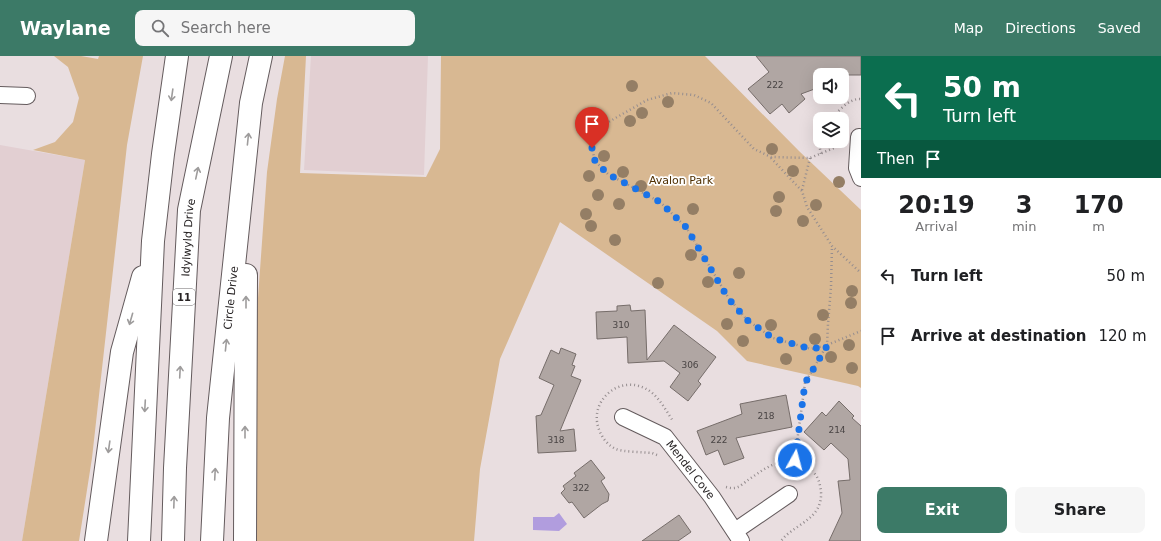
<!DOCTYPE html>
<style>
:root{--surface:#fff;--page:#f6f6f6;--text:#202124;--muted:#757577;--accent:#3c7a67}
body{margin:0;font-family:"DejaVu Sans",sans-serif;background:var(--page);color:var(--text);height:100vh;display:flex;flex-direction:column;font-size:15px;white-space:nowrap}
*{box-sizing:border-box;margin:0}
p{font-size:13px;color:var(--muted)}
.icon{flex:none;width:22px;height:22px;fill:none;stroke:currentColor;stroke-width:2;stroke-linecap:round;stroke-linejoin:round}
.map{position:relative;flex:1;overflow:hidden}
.drawer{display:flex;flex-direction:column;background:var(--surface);width:300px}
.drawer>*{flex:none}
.guide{background:#0b6e4f;color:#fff;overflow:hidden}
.fabs{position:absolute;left:813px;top:12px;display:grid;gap:8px}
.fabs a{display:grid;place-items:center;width:36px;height:36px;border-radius:8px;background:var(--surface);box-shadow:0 4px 16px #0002;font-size:20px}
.pin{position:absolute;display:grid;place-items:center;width:34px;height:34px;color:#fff;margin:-41px -17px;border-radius:50% 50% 50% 0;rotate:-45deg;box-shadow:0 0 4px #0007}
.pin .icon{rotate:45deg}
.me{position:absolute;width:44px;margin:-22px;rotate:7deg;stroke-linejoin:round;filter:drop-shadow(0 0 3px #0008)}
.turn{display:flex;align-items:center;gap:14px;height:84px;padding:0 16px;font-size:18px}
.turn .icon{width:52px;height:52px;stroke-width:2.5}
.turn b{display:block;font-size:28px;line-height:34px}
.then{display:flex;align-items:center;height:38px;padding:0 16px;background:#0003;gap:8px;font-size:15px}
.eta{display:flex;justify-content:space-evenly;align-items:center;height:68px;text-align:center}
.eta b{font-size:24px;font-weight:800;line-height:28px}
.cta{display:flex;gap:8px;margin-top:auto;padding:8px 16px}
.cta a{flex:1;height:46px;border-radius:8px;background:var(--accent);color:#fff;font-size:16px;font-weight:800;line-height:46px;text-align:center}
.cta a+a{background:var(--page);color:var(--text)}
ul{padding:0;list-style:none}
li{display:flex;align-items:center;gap:12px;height:60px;padding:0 16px}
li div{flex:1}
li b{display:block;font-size:15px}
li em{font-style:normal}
header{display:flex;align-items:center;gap:24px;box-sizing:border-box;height:56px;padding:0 20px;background:var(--accent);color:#fff}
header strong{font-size:19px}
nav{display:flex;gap:22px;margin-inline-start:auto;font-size:14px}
.search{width:280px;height:36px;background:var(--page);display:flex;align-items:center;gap:10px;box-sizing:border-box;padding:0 14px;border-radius:8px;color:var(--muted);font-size:15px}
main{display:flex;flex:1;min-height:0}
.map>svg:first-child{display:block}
.built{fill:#e2cfd2}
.green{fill:#d8b892}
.water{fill:#b19dde}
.building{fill:#b0a6a3;stroke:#766d6a}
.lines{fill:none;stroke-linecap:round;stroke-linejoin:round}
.minor-casing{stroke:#645b5d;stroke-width:18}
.motorway-casing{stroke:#645b5d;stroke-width:24}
.path{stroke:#958d8f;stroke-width:2.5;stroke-dasharray:1 3;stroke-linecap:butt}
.minor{stroke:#fff;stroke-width:16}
.motorway{stroke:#fff;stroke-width:22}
.tree{fill:#947e65}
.oneway{stroke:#9e9c9c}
.route{stroke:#1a73e8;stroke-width:7;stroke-dasharray:0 12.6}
.labels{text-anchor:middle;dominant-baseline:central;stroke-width:3.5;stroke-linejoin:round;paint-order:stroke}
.number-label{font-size:9px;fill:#494444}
.shield{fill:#fff;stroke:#686566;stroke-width:1}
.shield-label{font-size:10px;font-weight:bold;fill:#272324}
.park-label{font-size:11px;fill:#4f2f00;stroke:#fff}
.street-label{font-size:11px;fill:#272324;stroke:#fff}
</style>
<header>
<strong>Waylane</strong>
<div class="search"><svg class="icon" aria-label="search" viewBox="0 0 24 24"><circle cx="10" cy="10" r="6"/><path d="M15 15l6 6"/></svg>Search here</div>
<nav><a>Map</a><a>Directions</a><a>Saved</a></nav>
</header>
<main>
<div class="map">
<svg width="861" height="485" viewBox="0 0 861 485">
<rect width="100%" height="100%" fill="#e9dee0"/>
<path class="built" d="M 311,0 L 428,0 L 424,119 L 304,114 Z
M 0,89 L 85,104 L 22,485 L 0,485 Z"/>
<path class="green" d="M 54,0 L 81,0 L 98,3 L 99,0 L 143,0 L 127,89 L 92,402 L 79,485 L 22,485 L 85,104 L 33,94 L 55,86 L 73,66 L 79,42 L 68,11 Z
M 285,0 L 306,0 L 300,117 L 426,121 L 440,93 L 441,0 L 705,0 L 799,95 L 861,154 L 861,332 L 858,330 L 747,305 L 717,275 L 560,166 L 500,303 L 480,413 L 474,485 L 257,485 L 257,256 L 267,116 L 277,43 Z"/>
<path class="water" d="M 559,457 L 567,468 L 559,475 L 533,474 L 533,461 L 554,461 Z"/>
<path class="building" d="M 756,0 L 861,0 L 861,19 L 820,19 L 820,31 L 801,38 L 805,43 L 789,57 L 782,48 L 770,58 L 748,33 L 769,16 Z
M 630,249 L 631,255 L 645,254 L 647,304 L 674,269 L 716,301 L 698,325 L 701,328 L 688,345 L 670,331 L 680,317 L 664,305 L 628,307 L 627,281 L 597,283 L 596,256 L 617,255 L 617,250 Z
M 561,292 L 576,298 L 572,309 L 575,310 L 571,320 L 581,324 L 560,375 L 574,373 L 576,395 L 538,397 L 536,360 L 541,359 L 554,329 L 539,322 L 551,294 L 559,298 Z
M 786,339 L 792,371 L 736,382 L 744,402 L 724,409 L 718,394 L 706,399 L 697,375 L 742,358 L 740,348 Z
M 839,345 L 854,360 L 852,362 L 861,370 L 861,485 L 829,485 L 842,457 L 838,425 L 850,424 L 848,403 L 831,387 L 824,394 L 804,376 L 822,356 L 826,360 Z
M 591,404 L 605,422 L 601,425 L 609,438 L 608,445 L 602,448 L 584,462 L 572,446 L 569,447 L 561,437 L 565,433 L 563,430 L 576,420 L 574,417 Z
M 679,459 L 691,476 L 678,485 L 642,485 Z"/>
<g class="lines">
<g class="minor-casing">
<g id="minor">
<path d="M 0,39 L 27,40"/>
<path d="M 859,81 L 857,112 L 861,122"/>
<path id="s1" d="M 623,361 L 665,381 L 712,441 L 741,485"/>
<path d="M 735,475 L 789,438"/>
</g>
</g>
<g class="motorway-casing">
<g id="motorway">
<path d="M 96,485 L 122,296 L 143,221"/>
<path d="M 139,485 L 153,185 L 163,98 L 177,0"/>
<path id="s2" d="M 173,485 L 175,412 L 189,154 L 221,0"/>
<path id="s3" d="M 212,485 L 218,362 L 251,47 L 261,0"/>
<path d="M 245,485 L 246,219"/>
</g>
</g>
<path class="path" d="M 830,63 C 839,55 849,42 861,43
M 820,81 L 819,88 L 821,98
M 841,89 L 810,102 L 771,101 L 754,93 L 711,47 L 694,39 L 672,37 L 647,44 L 605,68 L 595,80 L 592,92 L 595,105 L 608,118 L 660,146 L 686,171 L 728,241 L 747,264 L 773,282 L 811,293 L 827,289 L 861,275
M 771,102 L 802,135 L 807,151 L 832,190 L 861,217
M 802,134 L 810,102
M 657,399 L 652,397 C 643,396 623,396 616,393 C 609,390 604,384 601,378 C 584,346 622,314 651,336 C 660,343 667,356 673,365
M 792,423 L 805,327 L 827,289 L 828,268 L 831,231 L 832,190
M 726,431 C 730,432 734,433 738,431 C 741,430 745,426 748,424 C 760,416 771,407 786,405 C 799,404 806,408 815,418 C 819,423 820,429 821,435 C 823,464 795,467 781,485"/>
<use href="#minor" class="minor"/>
<use href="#motorway" class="motorway"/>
</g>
<g class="tree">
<circle cx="632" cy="30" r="6"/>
<circle cx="668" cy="46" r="6"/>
<circle cx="642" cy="57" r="6"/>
<circle cx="630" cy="65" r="6"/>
<circle cx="772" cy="93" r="6"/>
<circle cx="604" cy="100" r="6"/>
<circle cx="793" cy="115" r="6"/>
<circle cx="623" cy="116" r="6"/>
<circle cx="589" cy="120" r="6"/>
<circle cx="839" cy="126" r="6"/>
<circle cx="641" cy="130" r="6"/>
<circle cx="598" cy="139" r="6"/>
<circle cx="779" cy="141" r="6"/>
<circle cx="619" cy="148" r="6"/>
<circle cx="816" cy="149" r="6"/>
<circle cx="693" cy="153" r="6"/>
<circle cx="776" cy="155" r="6"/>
<circle cx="586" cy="158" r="6"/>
<circle cx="803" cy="165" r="6"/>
<circle cx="591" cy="170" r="6"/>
<circle cx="615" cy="184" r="6"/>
<circle cx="691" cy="199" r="6"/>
<circle cx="739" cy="217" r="6"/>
<circle cx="708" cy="226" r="6"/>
<circle cx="658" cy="227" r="6"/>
<circle cx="852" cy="235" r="6"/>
<circle cx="851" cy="247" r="6"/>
<circle cx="823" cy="259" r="6"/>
<circle cx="727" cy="268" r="6"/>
<circle cx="771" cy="269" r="6"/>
<circle cx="815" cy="283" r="6"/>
<circle cx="743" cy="285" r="6"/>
<circle cx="849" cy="289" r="6"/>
<circle cx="831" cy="301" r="6"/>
<circle cx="786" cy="303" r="6"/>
<circle cx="852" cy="312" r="6"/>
</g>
<defs><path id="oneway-shaft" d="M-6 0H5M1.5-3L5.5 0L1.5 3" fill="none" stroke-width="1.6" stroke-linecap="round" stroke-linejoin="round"/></defs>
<g class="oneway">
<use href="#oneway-shaft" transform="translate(172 39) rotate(98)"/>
<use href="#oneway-shaft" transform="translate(248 83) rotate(-84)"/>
<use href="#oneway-shaft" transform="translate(197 117) rotate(-78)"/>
<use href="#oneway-shaft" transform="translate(246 246) rotate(-90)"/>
<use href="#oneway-shaft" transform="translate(131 263) rotate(106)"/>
<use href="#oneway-shaft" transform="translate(226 289) rotate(-84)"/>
<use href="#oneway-shaft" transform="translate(180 316) rotate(-87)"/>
<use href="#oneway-shaft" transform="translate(145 350) rotate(93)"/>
<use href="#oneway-shaft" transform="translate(245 376) rotate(-90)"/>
<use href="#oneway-shaft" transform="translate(109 391) rotate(98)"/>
<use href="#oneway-shaft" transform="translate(215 418) rotate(-87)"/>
<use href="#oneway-shaft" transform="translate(174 446) rotate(-88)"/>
</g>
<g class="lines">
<path class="route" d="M 592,92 L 595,105 L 608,118 L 660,146 L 686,171 L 728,242 L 747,264 L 773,282 L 811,293 L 827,290 L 805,327 L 795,404"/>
</g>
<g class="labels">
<g class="number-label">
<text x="775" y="29">222</text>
<text x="621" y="269">310</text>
<text x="690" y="309">306</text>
<text x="766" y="360">218</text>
<text x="837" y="374">214</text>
<text x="556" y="384">318</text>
<text x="719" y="384">222</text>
<text x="581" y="432">322</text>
</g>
<rect class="shield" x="173" y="233" width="22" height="16" rx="3"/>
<g class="shield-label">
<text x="184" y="241">11</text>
</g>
<g class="park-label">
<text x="681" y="124">Avalon Park</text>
</g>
<g class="street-label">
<text stroke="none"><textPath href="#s2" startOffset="304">Idylwyld Drive</textPath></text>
<text stroke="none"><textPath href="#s3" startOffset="244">Circle Drive</textPath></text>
<text stroke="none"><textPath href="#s1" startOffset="88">Mendel Cove</textPath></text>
</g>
</g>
</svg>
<div class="fabs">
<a><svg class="icon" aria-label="sound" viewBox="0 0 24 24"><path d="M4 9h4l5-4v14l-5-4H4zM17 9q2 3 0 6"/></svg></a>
<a><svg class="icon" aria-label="layers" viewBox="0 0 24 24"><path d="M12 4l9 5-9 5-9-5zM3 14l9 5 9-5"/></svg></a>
</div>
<div class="pin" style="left:592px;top:92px;background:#d93025"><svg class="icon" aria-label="arrive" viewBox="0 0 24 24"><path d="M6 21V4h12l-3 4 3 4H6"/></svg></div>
<svg class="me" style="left:795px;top:404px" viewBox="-20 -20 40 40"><circle r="17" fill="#1a73e8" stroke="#fff" stroke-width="3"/><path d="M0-11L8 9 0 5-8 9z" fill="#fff"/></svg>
</div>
<section class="drawer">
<div class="guide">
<div class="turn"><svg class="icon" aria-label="left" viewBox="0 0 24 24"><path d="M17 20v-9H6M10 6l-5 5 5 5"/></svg><div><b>50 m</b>Turn left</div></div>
<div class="then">Then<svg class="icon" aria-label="arrive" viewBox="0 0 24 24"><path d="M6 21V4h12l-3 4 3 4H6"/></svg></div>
</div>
<div class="eta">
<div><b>20:19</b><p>Arrival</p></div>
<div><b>3</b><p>min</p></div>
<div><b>170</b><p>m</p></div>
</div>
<ul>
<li><svg class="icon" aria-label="left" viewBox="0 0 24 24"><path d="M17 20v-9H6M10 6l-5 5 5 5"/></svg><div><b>Turn left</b></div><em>50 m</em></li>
<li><svg class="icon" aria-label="arrive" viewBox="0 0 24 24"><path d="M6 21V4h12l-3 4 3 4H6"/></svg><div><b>Arrive at destination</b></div><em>120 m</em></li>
</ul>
<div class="cta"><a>Exit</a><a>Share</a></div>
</section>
</main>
